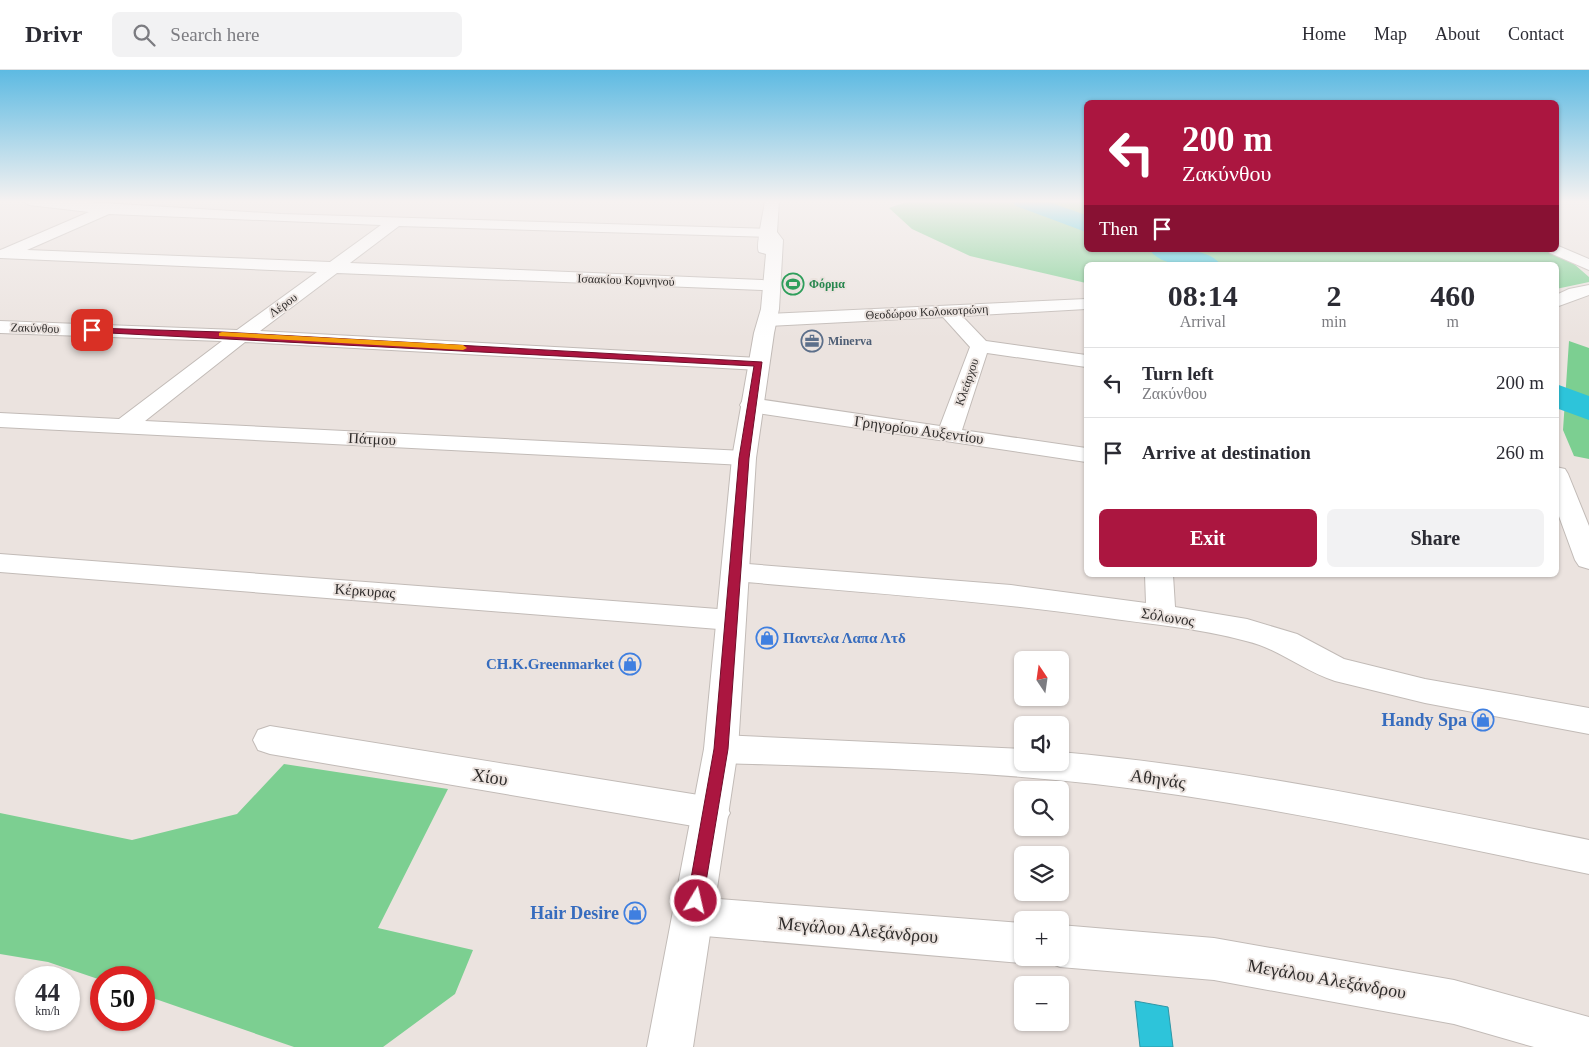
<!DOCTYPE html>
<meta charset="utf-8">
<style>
:root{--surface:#fff;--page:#f2f2f3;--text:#2b2b33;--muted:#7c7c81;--line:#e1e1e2;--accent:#ab1640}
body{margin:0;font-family:Georgia,serif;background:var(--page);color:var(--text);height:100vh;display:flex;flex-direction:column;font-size:19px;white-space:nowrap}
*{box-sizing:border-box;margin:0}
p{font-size:16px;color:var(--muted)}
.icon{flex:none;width:28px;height:28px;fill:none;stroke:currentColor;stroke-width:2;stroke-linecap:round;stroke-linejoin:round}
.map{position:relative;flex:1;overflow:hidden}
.drawer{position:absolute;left:1084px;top:192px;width:475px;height:315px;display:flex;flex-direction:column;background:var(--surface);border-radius:8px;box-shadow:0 1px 4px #0004}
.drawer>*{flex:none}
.top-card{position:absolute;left:1084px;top:30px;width:475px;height:152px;border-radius:8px;box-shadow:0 1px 4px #0004;background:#ab1640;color:#fff;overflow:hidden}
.needle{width:32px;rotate:347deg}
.tools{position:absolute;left:1014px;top:581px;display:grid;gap:10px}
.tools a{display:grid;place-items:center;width:55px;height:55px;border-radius:8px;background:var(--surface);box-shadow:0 1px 4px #0004;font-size:25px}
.speed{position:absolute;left:15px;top:896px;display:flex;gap:10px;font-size:25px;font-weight:700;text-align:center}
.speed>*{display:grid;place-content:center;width:65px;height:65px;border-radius:50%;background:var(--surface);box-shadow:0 1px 4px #0004;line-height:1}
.speed small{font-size:12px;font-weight:400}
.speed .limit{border:8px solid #d22;background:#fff;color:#111}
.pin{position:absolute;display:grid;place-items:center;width:42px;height:42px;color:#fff;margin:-21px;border-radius:10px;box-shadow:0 2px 8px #0006}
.me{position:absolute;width:55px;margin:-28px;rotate:9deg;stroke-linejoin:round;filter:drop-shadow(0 0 4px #0008)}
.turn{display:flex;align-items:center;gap:18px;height:105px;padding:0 15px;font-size:22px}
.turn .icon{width:65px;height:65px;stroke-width:2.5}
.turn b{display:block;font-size:35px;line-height:42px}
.then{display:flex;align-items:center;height:48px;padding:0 15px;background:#0003;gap:10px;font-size:19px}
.eta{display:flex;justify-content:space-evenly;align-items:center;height:85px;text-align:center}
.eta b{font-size:30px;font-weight:600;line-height:35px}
.primary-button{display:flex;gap:10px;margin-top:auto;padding:10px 15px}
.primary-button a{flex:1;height:58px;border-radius:8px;background:var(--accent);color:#fff;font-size:20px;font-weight:600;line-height:58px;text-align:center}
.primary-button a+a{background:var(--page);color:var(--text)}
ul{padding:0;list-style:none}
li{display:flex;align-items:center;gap:15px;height:70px;padding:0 15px;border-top:1px solid var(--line)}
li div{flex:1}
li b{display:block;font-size:19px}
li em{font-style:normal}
header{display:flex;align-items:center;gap:30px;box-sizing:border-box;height:70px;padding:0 25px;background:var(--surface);border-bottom:1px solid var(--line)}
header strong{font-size:24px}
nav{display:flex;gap:28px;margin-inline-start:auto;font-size:18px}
.search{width:350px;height:45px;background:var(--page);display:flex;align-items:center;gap:12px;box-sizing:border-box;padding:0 18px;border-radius:8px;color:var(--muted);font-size:19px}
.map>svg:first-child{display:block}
.green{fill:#7ccf91}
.water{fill:#2dc4da;stroke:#2e96a6}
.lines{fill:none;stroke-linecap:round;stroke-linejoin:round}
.river{fill:#2dc4da;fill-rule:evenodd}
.minor-casing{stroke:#c2bbb7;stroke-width:2}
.major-casing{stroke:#c2bbb7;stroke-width:2}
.minor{fill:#fff;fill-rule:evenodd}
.major{fill:#fff;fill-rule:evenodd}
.route{fill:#ab1640;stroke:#6f0e2a}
.slow{fill:#f59e0b}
.labels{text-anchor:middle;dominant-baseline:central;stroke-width:4;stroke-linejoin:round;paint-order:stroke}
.far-street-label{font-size:12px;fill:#2f2c2b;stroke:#ebe3df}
.far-leisure-label{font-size:12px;font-weight:bold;fill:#27864d;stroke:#ebe3df;text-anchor:start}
.far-service-label{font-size:12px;font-weight:bold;fill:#4e5e75;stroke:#ebe3df;text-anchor:start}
.street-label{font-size:15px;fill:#2f2c2b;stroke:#ebe3df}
.shop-label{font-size:15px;font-weight:bold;fill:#366cbe;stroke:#ebe3df;text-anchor:start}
.near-shop-label{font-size:18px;font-weight:bold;fill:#366cbe;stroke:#ebe3df;text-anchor:end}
.near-street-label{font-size:18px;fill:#2f2c2b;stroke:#ebe3df}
</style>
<header>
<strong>Drivr</strong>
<div class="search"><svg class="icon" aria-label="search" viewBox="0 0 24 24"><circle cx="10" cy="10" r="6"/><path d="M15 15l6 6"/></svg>Search here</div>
<nav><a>Home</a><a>Map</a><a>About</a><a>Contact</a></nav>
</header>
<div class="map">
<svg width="1589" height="977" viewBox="0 0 1589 977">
<rect width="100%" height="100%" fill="#ebe3df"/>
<path class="green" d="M 909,131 L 1086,131 L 1086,180 L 1545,180 L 1574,194 L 1589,207 L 1589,212 L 1556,219 L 1556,195 L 1086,195 L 1086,213 L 970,186 L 912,159 L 889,138 Z
M 1569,271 L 1589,278 L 1589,389 L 1574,386 L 1563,360 Z
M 284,694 L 448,719 L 378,858 L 473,880 L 455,924 L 383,977 L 294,977 L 144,925 L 144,908 L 101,908 L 101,910 L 48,892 L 0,884 L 0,743 L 132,770 L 237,744 Z"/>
<path class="water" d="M 1135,931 L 1168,937 L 1173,977 L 1140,977 Z"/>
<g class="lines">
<path class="river" d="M 1012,131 L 1046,131 L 1086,145 L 1086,162 L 1016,136 Z
M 1150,180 C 1170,180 1208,176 1221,195 C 1201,195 1162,199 1150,180 Z
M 1556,314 L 1589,326 L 1589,350 L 1556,338 Z"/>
<g class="minor-casing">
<path id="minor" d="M 22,131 L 70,131 L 281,144 L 774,159 L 777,162 L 774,165 L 769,167 L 399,156 L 350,193 L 762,210 L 768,211 L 771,215 L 768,219 L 762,220 L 337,203 L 260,261 L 759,288 L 766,290 L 769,294 L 766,298 L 759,300 L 245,272 L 145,351 L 744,381 L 752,383 L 756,388 L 752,393 L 744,395 L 0,357 L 0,343 L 119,349 L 222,271 L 0,263 L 0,251 L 237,260 L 317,202 L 0,188 L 0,180 L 3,179 L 89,142 L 29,135 ZM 109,144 L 381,155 L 330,192 L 27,180 Z
M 1589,215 L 1589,225 L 1556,237 L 1556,225 L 1569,219 Z
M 1086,229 L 1086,239 L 962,246 L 986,271 L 1086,285 L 1086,297 L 987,283 L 962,360 L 1086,378 L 1086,392 L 751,342 L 743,340 L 740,335 L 743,330 L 751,328 L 940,356 L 970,277 L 943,247 L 768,256 L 761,254 L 759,250 L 761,246 L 768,244 Z
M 1556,397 L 1565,399 L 1568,404 L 1589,456 L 1589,499 L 1579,496 L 1575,490 L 1556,438 Z
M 0,484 L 731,540 L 742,543 L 746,550 L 742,557 L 731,560 L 0,502 Z
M 735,493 L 1011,515 L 1146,533 L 1145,505 L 1173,505 L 1175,537 L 1247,549 L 1297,564 L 1344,589 L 1425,609 L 1589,638 L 1589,664 L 1425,633 L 1335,611 C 1303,601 1280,579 1246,571 C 1199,558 1148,554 1100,547 C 979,530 857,522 735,511 L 725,508 L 721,502 L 725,496 Z
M 270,656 L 711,727 L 724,732 L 730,743 L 724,754 L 711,759 L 270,684 L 258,680 L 253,670 L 258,660 Z
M 721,665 L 1022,679 L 1022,692 L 1060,692 L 1060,682 C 1238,698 1414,735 1589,770 L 1589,804 C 1425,770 1261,733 1095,714 C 971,700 846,697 721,693 L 709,689 L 704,679 L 709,669 Z
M 693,827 L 1022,853 L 1022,888 L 1037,888 L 1022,893 L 693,865 L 679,860 L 673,846 L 679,832 Z
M 1060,855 L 1214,868 L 1454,910 L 1589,947 L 1589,977 L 1534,977 L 1454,954 L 1214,910 L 1060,897 L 1045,891 L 1044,888 L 1060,888 Z"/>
</g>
<g class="major-casing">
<path id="major" d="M 765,131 L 779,131 L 777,162 L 783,170 L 779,239 L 774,263 L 756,388 L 738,679 L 693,977 L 647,977 L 704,679 L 732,388 L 754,263 L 761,239 L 766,184 L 759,182 C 755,177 764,141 765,131 Z
M 1556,175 L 1589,189 L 1589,200 L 1550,183 L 1548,180 L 1556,180 Z"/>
</g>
<use href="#minor" class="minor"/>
<use href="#major" class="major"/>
</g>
<linearGradient id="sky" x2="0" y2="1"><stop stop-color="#5dbae2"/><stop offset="0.49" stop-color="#f6f2f1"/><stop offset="1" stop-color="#f6f2f1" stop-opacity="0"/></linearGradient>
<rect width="1589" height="268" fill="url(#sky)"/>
<path class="route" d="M 92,258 L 222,262 L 762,292 L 749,388 L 728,679 L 702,836 L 696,839 L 690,836 L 687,831 L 714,679 L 739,388 L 754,296 L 90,262 L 90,258 Z"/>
<path class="slow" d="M 222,262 L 463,275 L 467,278 L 463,280 L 219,266 L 219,263 Z"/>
<defs>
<g id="stadium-ring" transform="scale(1.125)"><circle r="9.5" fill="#ebe3df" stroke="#2e9e5b" stroke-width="1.5"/><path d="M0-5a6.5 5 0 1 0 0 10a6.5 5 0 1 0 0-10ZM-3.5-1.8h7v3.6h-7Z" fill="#2e9e5b"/></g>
<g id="office-ring" transform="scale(1.125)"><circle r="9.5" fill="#ebe3df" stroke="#5c6f8a" stroke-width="1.5"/><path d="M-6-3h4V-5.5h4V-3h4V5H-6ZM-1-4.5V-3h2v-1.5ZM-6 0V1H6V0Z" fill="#5c6f8a"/></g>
<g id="shop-ring" transform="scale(1.125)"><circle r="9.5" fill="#ebe3df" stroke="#3f7fe0" stroke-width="1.5"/><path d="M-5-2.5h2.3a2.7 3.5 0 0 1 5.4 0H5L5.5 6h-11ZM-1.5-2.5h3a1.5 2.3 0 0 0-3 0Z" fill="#3f7fe0"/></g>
</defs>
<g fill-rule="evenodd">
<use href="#stadium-ring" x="793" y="214"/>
<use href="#office-ring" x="812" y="271"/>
<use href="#shop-ring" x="767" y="568"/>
<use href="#shop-ring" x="630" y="594"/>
<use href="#shop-ring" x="1483" y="650"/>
<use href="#shop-ring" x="635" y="843"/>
</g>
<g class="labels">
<g class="far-street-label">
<text transform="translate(626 210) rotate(2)">Ισαακίου Κομνηνού</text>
<text transform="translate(283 235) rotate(-36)">Λέρου</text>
<text transform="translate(927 242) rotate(-3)">Θεοδώρου Κολοκοτρώνη</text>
<text transform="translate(35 258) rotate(2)">Ζακύνθου</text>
<text transform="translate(967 312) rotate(-71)">Κλεάρχου</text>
</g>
<g class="far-leisure-label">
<text x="809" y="214">Φόρμα</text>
</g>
<g class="far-service-label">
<text x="828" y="271">Minerva</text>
</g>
<g class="street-label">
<text transform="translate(919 360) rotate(8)">Γρηγορίου Αυξεντίου</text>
<text transform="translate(372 369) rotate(3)">Πάτμου</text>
<text transform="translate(365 521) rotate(4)">Κέρκυρας</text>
<text transform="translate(1168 547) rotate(9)">Σόλωνος</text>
</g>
<g class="shop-label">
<text x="783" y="568">Παντελα Λαπα Λτδ</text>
<text x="614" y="594" text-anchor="end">CH.K.Greenmarket</text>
</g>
<g class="near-shop-label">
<text x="1467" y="650">Handy Spa</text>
<text x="619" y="843">Hair Desire</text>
</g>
<g class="near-street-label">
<text transform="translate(490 707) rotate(9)">Χίου</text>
<text transform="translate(1158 709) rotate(8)">Αθηνάς</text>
<text transform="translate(858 860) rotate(5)">Μεγάλου Αλεξάνδρου</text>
<text transform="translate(1327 909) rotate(10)">Μεγάλου Αλεξάνδρου</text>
</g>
</g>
</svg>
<div class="tools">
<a><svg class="needle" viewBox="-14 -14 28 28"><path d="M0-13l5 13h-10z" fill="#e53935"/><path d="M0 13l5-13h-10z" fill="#7c7c81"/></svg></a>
<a><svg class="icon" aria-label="sound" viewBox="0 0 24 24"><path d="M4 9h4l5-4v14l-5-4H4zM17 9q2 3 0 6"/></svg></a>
<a><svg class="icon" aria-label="search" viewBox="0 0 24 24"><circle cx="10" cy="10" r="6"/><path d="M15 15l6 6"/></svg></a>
<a><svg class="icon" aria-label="layers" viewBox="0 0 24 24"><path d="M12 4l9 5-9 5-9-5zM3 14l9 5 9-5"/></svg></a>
<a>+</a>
<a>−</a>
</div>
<div class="speed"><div>44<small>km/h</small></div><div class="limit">50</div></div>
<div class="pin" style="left:92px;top:260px;background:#d93025"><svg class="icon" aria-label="arrive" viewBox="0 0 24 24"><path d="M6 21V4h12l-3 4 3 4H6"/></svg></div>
<svg class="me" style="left:696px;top:831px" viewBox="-20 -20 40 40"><circle r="17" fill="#ab1640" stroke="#fff" stroke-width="3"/><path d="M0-11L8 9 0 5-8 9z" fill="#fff"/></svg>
<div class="top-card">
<div class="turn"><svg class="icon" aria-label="left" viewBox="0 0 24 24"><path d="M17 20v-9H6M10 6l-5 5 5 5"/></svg><div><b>200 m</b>Ζακύνθου</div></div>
<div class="then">Then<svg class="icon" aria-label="arrive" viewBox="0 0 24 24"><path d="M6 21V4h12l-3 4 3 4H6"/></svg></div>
</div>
<section class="drawer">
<div class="eta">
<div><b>08:14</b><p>Arrival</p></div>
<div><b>2</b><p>min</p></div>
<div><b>460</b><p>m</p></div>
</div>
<ul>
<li><svg class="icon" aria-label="left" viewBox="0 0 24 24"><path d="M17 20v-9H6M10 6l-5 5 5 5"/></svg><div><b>Turn left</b><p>Ζακύνθου</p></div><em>200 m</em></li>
<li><svg class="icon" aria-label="arrive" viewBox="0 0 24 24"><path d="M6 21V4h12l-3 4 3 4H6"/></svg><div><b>Arrive at destination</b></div><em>260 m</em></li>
</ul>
<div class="primary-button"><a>Exit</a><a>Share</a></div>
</section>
</div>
